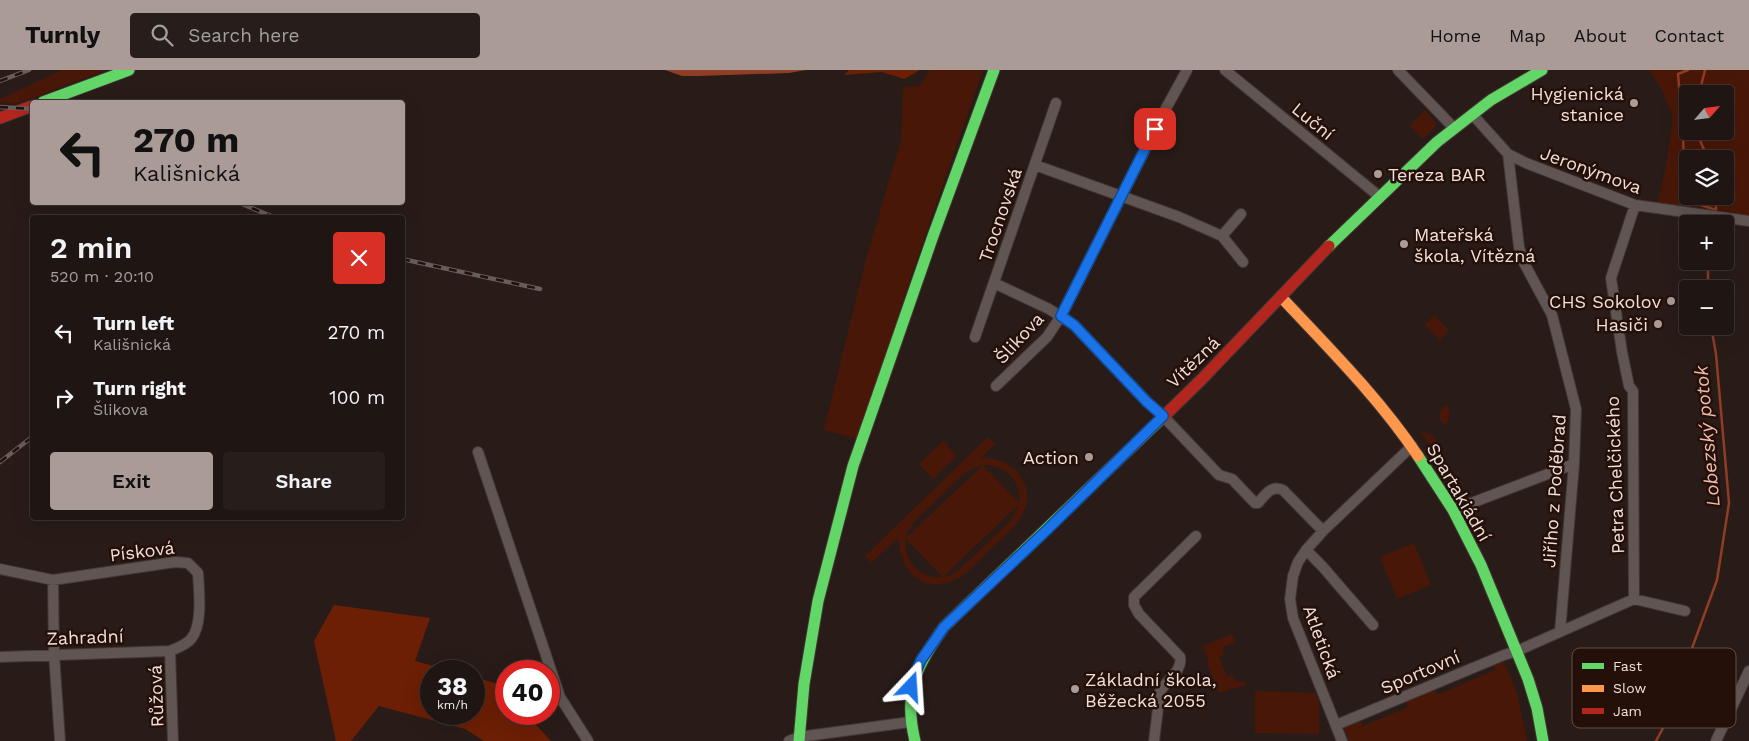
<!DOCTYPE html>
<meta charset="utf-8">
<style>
:root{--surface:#1f1512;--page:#271e1b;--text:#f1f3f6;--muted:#a19f9f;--line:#3c3432;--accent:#aa9b97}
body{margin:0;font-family:"Work Sans",sans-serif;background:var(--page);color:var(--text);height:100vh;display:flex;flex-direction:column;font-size:19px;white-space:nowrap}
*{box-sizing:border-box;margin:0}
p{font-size:16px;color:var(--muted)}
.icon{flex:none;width:28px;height:28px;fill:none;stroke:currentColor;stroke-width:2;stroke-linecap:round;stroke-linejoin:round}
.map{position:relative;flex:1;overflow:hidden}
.sheet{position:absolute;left:30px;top:145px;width:375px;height:305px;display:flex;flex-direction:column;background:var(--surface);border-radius:5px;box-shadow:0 5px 20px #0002,0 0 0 1px var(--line)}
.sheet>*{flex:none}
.guide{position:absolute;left:30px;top:30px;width:375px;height:105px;border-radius:5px;box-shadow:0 5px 20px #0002,0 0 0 1px var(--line);background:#aa9b97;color:#111;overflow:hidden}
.needle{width:32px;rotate:62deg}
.fabs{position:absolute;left:1679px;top:15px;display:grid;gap:10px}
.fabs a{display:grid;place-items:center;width:55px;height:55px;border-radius:5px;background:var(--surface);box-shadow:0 5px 20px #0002,0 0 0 1px var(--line);font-size:25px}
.speed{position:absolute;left:420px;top:590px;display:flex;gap:10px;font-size:25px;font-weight:700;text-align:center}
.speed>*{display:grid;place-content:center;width:65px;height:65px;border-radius:50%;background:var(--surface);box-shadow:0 5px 20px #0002,0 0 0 1px var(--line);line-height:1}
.speed small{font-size:12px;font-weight:400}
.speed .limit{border:8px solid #d22;background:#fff;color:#111}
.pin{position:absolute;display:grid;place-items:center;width:42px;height:42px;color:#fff;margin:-21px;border-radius:10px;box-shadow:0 2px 8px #0006}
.me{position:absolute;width:55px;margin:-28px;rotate:20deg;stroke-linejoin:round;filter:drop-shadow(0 0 4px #0008)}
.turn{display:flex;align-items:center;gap:18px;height:105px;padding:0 20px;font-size:22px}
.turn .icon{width:65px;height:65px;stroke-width:2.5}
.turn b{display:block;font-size:35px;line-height:42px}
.round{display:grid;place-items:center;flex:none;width:52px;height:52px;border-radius:5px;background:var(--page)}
.summary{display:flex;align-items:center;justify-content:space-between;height:85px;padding:0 20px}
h1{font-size:30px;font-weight:600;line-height:38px}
.primary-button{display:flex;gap:10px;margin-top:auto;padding:10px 20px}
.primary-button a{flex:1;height:58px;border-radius:5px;background:var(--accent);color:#111;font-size:20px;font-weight:600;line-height:58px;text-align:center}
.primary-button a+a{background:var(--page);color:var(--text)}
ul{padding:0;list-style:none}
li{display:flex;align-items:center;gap:15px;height:65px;padding:0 20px}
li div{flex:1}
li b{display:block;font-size:19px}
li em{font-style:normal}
header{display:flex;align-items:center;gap:30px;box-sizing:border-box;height:70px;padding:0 25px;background:var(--accent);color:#111}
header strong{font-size:24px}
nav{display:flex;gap:28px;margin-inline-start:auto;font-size:18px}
.search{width:350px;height:45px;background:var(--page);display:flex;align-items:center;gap:12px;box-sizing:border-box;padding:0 18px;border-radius:5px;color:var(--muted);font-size:19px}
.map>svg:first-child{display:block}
.green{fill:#491708;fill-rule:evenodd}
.forest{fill:#6c1f05}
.water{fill:#903d26}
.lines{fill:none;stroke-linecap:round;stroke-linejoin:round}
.stream{stroke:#903d26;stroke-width:2.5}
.street-casing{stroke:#413734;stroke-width:12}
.fast-casing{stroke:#413734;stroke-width:13}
.slow-casing{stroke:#413734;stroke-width:13}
.jam-casing{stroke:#413734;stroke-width:13}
.street{stroke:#605552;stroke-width:10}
.fast{stroke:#63d668;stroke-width:11}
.slow{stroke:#ff974d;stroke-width:11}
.jam{stroke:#b3261e;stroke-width:11}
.rail-casing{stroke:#685d5b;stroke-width:4.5}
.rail{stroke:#250f09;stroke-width:2.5;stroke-dasharray:8;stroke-linecap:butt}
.route-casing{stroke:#114b97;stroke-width:12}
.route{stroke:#1a73e8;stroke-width:9}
.poi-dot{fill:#aa9b97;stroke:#250f09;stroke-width:2}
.labels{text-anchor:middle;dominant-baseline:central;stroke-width:5;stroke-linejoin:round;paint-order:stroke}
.poi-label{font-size:18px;fill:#f0e0db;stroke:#250f09;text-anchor:end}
.street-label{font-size:18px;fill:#f0e0db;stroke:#250f09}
.water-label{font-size:19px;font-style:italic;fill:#f0bcae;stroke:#250f09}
.key{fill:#250f09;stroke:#624e48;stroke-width:1}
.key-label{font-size:14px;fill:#f0e0db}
</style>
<header>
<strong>Turnly</strong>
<div class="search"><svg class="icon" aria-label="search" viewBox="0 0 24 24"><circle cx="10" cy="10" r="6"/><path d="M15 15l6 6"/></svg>Search here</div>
<nav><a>Home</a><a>Map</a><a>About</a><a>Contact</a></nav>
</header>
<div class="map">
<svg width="1749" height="671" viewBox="0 0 1749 671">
<rect width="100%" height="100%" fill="#291c18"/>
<path class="green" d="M 62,0 L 106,0 L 17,34 L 0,32 L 0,29 Z
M 930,0 L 983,0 L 921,177 L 857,369 L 824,360 L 865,193 L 901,70 L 903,17 L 920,16 Z
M 1649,0 L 1749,0 L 1749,146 L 1657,135 L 1666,96 L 1673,47 L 1661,18 ZM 1688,24 L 1725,24 L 1725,61 L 1688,61 ZM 1688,89 L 1725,89 L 1725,126 L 1688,126 Z
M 1425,40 L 1436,53 L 1436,56 L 1423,69 L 1409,56 Z
M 1434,245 L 1449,260 L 1440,270 L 1425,255 Z
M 1448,334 C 1451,339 1449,351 1446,355 L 1440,351 C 1438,343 1441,337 1448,334 Z
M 1421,362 C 1437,364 1442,377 1441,392 Z
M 988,367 L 995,374 L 981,388 C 995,387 1009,392 1018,403 C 1044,436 1009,462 987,482 C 977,492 966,506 952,511 C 920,524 898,497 899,467 L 871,493 L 865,486 ZM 981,395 L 982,396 L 906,468 L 908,461 L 916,450 L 966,402 ZM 983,395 C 1005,394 1022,411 1019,433 ZM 1019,434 L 1012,449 L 962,497 L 951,505 L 943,507 ZM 906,469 L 942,506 L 942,507 C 921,509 902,491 906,469 Z
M 943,371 L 957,386 L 933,409 L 919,394 Z
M 1414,473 L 1431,515 L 1397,529 L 1380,487 Z
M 1232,564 L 1235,572 L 1222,578 L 1224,585 L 1219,587 L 1227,607 L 1232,604 L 1236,612 L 1244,611 L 1246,615 L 1219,623 L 1207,593 L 1209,592 L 1203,576 Z
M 1503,589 L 1517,623 L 1527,671 L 1349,671 L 1345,661 L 1345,656 L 1359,649 L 1363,656 L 1408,637 L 1405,630 L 1434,619 L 1437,625 L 1495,600 L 1493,594 Z
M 1255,621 L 1315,623 L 1319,631 L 1319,664 L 1255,663 Z"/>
<path class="forest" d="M 849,0 L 919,0 L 917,2 L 904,9 L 882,2 L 844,5 Z
M 334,535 L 430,548 L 415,591 L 452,601 L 431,601 L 431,644 L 474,644 L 474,607 L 498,614 L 506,623 L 506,644 L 526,644 L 551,671 L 484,671 L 465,659 L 379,636 L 351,671 L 336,671 L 314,571 Z"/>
<path class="water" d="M 665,0 L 806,0 L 789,3 L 699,6 L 682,6 Z"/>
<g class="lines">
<path class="stream" d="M 1699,24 L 1705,0
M 1696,61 L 1708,89
M 1688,112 L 1684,97 L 1683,64 L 1678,4 L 1688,0
M 1691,126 L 1692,132 L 1716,140
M 1716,140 L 1716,126
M 1708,219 L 1708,191
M 1656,671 L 1662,660 L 1717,510 L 1729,433 L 1716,284 L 1711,256"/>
<g class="street-casing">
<path id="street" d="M 1225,0 L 1380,127
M 1398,0 L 1454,58
M 1472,44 L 1508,84 L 1526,93 L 1635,135 L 1749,151
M 1508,84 L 1519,177 L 1523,191 L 1552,245 L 1576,339 L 1574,394 L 1560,562
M 1035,95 L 1179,147 L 1222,166 L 1243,192
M 1222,166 L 1241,144
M 994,213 L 1049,239 L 1074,255 L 1147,332 L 1163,346 L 1219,405 L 1232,409 L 1255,433 L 1258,433 C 1266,424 1271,415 1283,420 L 1323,461
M 975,267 L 1056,33
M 996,316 L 1047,267 L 1061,246 L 1164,42 L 1187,0
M 478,382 L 560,627 L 588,671
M 1453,440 L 1574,394
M 1306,480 L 1322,496 L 1373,555
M 0,499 L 53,510 L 175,492 L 188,493 L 198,503 C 199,521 203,555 191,569 C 186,575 177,578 170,581 L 0,587
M 53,510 L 54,584 L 60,671
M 1634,529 L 1633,325 L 1633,321 L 1629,316 L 1622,282 L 1611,208 L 1635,135
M 170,581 L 173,671
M 1336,655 L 1504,585 L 1517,581 L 1634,529 L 1685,541
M 789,671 L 799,667 L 910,652
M 1154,671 L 1160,622 C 1166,610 1183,601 1180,587 L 1139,544 L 1134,535 L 1134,527 L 1196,466
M 1342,671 L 1293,548 L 1290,529 L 1293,506 L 1298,492 L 1306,480 L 1323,461 L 1412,376
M 1716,671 L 1749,601"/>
</g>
<g class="fast-casing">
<path id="fast" d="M 43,32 L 129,0
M 1329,176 L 1437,72 L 1491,30 L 1542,0
M 1418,386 L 1453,440 L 1481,495 L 1528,609 L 1537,638 L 1543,671
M 799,671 L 804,614 L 818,531 L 853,396 L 933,166 L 994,0
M 915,671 C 903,621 916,597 944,557 L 1160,350"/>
</g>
<g class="slow-casing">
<path id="slow" d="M 1281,227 C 1329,278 1379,328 1418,386"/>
</g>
<g class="jam-casing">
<path id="jam" d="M 0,48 L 32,36
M 1160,350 L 1202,309 L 1329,176"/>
</g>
<use href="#street" class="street"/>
<use href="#fast" class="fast"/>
<use href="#slow" class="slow"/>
<use href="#jam" class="jam"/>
<g class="rail-casing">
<path id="rail" d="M 0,11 L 29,0
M 0,37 L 32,39
M 237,132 L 276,148
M 82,133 L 86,132
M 402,189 L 540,219
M 0,392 L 32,367"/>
</g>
<use href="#rail" class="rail"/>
</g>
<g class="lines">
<g class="route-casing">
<path id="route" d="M 911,617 L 914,605 L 921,590 L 944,557 L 1048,459 L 1163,346 L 1147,332 L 1074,255 L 1061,246 L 1155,59"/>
</g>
<use href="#route" class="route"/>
</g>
<g class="poi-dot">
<circle cx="1634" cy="33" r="5"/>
<circle cx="1378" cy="104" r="5"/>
<circle cx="1404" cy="174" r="5"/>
<circle cx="1671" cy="231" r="5"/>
<circle cx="1658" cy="254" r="5"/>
<circle cx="1089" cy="387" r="5"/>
<circle cx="1075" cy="619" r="5"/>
</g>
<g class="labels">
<g class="poi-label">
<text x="1624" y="23">Hygienická<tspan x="1624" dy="21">stanice</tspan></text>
<text x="1388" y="104" text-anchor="start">Tereza BAR</text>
<text x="1414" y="164" text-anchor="start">Mateřská<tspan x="1414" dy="21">škola, Vítězná</tspan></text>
<text x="1661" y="231">CHS Sokolov</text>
<text x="1648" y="254">Hasiči</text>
<text x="1079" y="387">Action</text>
<text x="1085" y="609" text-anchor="start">Základní škola,<tspan x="1085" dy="21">Běžecká 2055</tspan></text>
</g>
<g class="street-label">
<text transform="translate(1313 51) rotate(39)">Luční</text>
<text transform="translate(1591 100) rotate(20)">Jeronýmova</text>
<text transform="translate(1000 145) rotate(-71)">Trocnovská</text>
<text transform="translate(1019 268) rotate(-47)">Šlikova</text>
<text transform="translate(1193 292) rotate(-44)">Vítězná</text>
<text transform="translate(1615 405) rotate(-92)">Petra Chelčického</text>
<text transform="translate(1554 421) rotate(-86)">Jiřího z Poděbrad</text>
<text transform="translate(1459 422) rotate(60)">Spartakiádní</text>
<text transform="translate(142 481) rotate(-7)">Písková</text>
<text transform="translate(85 567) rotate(-2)">Zahradní</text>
<text transform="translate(1322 572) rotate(70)">Atletická</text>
<text transform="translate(1420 602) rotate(-23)">Sportovní</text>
<text transform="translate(156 626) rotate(-92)">Růžová</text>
</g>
<g class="water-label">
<text transform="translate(1707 366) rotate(-95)">Lobezský potok</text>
</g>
</g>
<rect x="1572" y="578" width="164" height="80" rx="8" class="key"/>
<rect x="1582" y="593" width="22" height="6" fill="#63d668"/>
<rect x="1582" y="615" width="22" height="7" fill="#ff974d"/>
<rect x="1582" y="638" width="22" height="6" fill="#b3261e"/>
<g class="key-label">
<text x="1613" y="601">Fast</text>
<text x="1613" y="623">Slow</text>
<text x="1613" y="646">Jam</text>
</g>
</svg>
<div class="fabs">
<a><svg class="needle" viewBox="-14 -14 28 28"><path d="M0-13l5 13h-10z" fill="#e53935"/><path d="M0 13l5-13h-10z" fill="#a19f9f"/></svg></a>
<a><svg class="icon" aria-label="layers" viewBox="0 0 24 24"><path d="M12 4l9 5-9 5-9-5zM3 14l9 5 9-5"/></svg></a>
<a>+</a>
<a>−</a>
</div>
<div class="speed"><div>38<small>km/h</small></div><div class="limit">40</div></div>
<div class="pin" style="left:1155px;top:59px;background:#d93025"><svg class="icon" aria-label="arrive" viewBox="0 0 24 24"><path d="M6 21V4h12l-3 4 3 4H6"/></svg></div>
<svg class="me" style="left:911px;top:617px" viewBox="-20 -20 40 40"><path d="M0-17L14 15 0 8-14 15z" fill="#1a73e8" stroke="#fff" stroke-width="4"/></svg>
<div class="guide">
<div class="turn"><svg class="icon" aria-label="left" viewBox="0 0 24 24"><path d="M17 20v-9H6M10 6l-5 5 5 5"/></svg><div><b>270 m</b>Kališnická</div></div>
</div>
<section class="sheet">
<div class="summary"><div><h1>2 min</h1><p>520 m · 20:10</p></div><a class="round" style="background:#d93025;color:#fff"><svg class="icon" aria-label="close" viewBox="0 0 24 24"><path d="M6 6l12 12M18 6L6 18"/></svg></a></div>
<ul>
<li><svg class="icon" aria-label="left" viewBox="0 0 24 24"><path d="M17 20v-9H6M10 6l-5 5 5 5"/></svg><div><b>Turn left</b><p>Kališnická</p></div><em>270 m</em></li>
<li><svg class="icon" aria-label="right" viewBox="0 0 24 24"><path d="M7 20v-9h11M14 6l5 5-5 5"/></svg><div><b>Turn right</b><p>Šlikova</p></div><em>100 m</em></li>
</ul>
<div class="primary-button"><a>Exit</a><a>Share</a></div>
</section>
</div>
